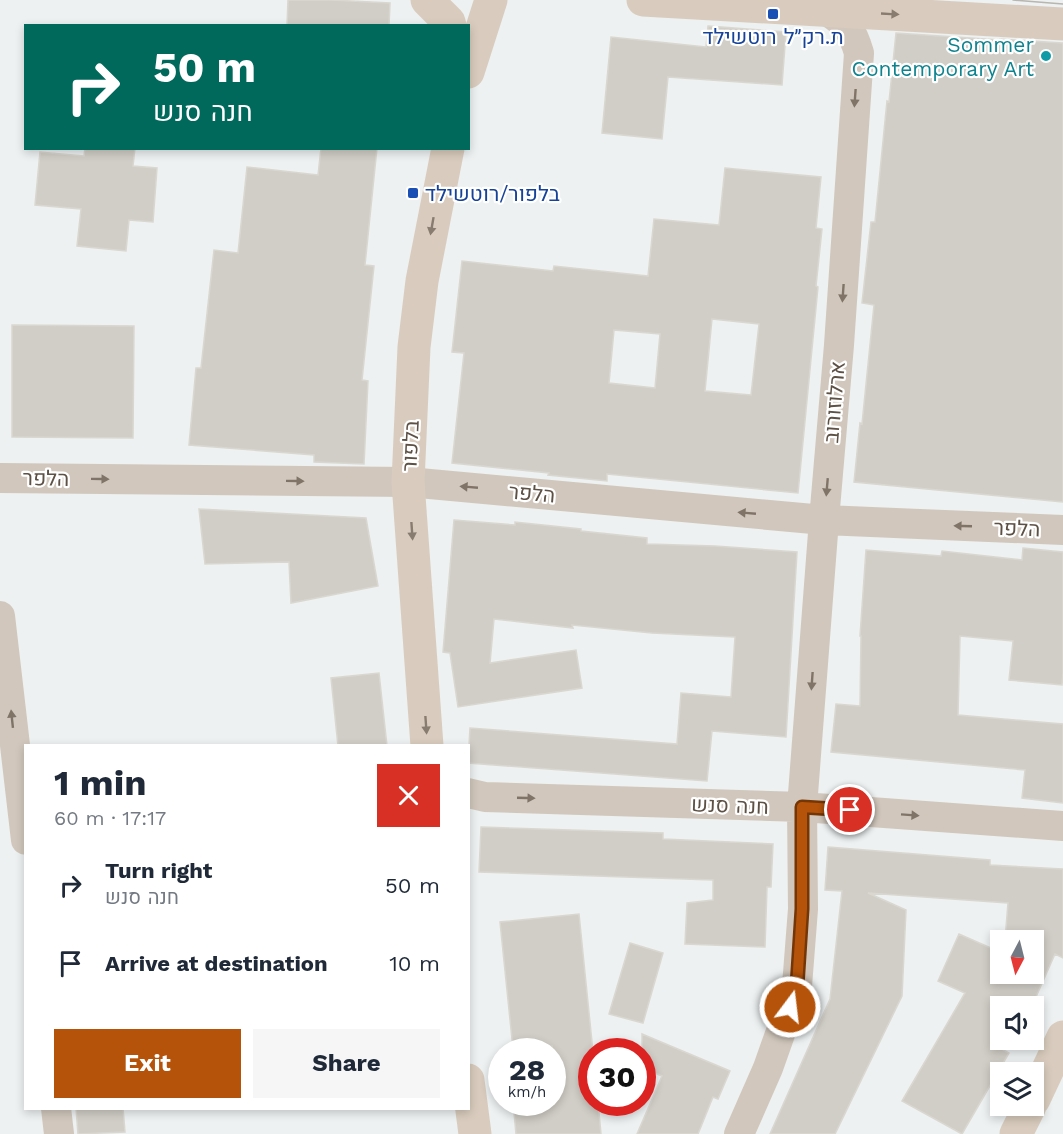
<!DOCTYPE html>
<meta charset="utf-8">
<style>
:root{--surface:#fff;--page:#f6f6f7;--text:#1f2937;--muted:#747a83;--accent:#b45309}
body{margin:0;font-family:"Work Sans",Heebo,sans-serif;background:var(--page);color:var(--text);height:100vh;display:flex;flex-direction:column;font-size:22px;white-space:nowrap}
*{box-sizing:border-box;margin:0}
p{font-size:20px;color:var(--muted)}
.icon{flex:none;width:33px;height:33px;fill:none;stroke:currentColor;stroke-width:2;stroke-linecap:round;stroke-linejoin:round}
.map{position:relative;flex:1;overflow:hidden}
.sheet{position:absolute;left:24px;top:744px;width:446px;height:366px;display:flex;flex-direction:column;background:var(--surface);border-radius:0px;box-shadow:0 3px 9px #0003}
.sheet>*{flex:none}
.guide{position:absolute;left:24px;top:24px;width:446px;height:126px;border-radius:0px;box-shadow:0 3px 9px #0003;background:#00695c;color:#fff;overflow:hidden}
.needle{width:39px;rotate:187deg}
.controls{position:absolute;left:990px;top:930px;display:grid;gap:12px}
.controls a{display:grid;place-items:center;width:54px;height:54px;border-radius:0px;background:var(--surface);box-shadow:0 3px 9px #0003;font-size:30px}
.speed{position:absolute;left:488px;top:1038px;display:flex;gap:12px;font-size:30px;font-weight:700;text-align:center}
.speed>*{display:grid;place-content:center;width:78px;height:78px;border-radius:50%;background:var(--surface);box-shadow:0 3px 9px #0003;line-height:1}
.speed small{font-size:15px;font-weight:400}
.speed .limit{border:9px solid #d22;background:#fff;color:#111}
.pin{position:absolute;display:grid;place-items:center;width:51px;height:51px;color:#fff;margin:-26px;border:3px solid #fff;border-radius:50%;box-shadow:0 2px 6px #0007}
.me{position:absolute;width:66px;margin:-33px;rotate:15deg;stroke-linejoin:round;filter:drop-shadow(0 0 4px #0008)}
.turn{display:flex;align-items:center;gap:21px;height:126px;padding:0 30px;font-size:27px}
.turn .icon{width:78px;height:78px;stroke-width:2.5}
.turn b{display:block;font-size:42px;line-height:51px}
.round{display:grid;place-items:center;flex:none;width:63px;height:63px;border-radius:0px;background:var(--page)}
.overview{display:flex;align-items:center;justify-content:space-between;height:102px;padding:0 30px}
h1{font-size:36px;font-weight:700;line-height:45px}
.button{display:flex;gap:12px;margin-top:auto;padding:12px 30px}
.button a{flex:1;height:69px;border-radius:0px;background:var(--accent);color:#fff;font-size:24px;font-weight:700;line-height:69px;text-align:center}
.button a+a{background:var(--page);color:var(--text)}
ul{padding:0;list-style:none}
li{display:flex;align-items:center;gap:18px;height:78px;padding:0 30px}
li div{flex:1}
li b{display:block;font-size:22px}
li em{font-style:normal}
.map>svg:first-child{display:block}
.building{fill:#d1cec7;stroke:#dad7d1;stroke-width:1.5;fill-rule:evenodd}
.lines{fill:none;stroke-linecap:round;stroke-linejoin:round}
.street{stroke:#d1c7bc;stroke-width:30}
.secondary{stroke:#d9ccbe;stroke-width:33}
.tram{stroke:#b9b5af;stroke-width:1.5}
.oneway{fill:#887b6f}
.oneway2{fill:#807468}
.route-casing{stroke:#753606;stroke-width:15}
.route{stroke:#b45309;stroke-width:10}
.transit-dot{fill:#1a4fb4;stroke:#fff;stroke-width:2}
.culture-dot{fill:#0f9aa8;stroke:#fff;stroke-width:2}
.labels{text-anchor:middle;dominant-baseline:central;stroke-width:4.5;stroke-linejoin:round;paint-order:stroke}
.transit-label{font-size:21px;fill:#164399;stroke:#fff}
.culture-label{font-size:21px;fill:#0d838f;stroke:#fff;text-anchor:end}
.street-label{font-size:21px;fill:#5d5044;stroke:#fff}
</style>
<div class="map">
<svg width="1063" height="1134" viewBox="0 0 1063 1134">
<rect width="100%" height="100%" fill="#edf1f1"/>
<path class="building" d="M 288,0 L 332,0 L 390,3 L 389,26 L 287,26 Z
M 708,26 L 786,32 L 782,85 L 668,77 L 662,139 L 602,133 L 611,37 L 706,47 Z
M 896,33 L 1000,40 L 1000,39 L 1063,43 L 1063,502 L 854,482 L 860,423 L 862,424 L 874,305 L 862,303 L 871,222 L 875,222 L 887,101 L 889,102 Z
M 85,148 L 135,148 L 133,166 L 157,168 L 153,222 L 129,220 L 126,251 L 77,246 L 81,209 L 35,205 L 40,152 L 84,156 Z
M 321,148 L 377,148 L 365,265 L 374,266 L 362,380 L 368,381 L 364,464 L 314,462 L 314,455 L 189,445 L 196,368 L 201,368 L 214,250 L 238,253 L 247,167 L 318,175 Z
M 725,168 L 821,177 L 816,228 L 822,229 L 816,286 L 818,287 L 798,493 L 607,474 L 607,481 L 548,475 L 549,473 L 452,463 L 464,353 L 452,352 L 462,261 L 553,271 L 554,266 L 648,276 L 654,219 L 719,225 ZM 712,319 L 759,324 L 751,395 L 705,391 ZM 614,330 L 660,334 L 655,388 L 609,383 Z
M 12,325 L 134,326 L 133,438 L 12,437 Z
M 199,509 L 366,518 L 378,586 L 291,603 L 289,562 L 205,564 Z
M 454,520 L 515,525 L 515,522 L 581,529 L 581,531 L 647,538 L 647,544 L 715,546 L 797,552 L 786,737 L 712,731 L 707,781 L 468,763 L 470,728 L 677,744 L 681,693 L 731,697 L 735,637 L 652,633 L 572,625 L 573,628 L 494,619 L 490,663 L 576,650 L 582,688 L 458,707 L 450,653 L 443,652 Z
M 1023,548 L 1063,552 L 1063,673 L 1062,685 L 1009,680 L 1013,641 L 960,636 L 958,715 L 1063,724 L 1063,803 L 1022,798 L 1025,770 L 831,752 L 836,704 L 860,706 L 861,636 L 860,636 L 866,550 L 941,556 L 942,551 L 1022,560 Z
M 379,673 L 387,746 L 338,746 L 331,678 Z
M 481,827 L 663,833 L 663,839 L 773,844 L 771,887 L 767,887 L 765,947 L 685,944 L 687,903 L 713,900 L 713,880 L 479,872 Z
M 828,847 L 990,860 L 990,865 L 1063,869 L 1063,958 L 1055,954 L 1032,1006 L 1000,1006 L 1000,1048 L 1009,1053 L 962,1134 L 902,1101 L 965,993 L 938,981 L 959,934 L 1000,952 L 1000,974 L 1034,974 L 1034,940 L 1005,940 L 1008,903 L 868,893 L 906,910 L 902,996 L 835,1134 L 770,1134 L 830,999 L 842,891 L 825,890 Z
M 579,914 L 593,1052 L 591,1052 L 591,1102 L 598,1102 L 601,1134 L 516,1134 L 513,1102 L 552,1102 L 552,1046 L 513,1049 L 500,922 Z
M 630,943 L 663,953 L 643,1023 L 609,1014 Z
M 642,1034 L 730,1071 L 718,1099 L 713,1097 L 698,1134 L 637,1134 L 662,1076 L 642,1068 Z
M 76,1108 L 123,1108 L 125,1132 L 78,1134 Z"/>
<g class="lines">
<path class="street" d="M 0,478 L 408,482 L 824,520 L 1063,530
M 0,616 L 26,840
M 468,793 L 485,797 L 802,807 L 1063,826
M 56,1108 L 59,1134
M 739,1134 L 768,1068 L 797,986 L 803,909 L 802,807 L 824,520 L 839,345 L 859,53 C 852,29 847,24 827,11"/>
<path class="secondary" d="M 427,0 L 449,22 L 450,26
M 643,0 L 1063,24
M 468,72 L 491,0
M 427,746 L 408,482 L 414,347 L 422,281 L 448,148
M 468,1080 L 475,1134
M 1034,1099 L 1063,1037
M 1016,1134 L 1030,1106"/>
<path class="tram" d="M 1013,0 L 1063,4"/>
</g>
<defs><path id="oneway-solid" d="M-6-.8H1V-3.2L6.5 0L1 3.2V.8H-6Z" transform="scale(1.5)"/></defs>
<g class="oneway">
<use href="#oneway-solid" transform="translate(890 14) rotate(3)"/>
<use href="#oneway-solid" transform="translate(432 226) rotate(100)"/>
<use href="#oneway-solid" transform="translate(412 531) rotate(86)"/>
<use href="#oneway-solid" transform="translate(426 725) rotate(86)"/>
</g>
<g class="oneway2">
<use href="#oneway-solid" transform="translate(855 98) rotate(94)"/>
<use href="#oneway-solid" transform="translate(843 293) rotate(94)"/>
<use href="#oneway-solid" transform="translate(100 479) rotate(1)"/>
<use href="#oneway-solid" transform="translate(295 481) rotate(1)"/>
<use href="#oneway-solid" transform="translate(469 487) rotate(-175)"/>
<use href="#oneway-solid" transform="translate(827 487) rotate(95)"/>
<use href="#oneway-solid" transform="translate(747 513) rotate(-175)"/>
<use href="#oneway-solid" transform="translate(963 526) rotate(-178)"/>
<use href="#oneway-solid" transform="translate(812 681) rotate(94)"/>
<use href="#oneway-solid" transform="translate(12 719) rotate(-96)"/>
<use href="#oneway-solid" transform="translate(526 798) rotate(2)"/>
<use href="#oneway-solid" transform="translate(910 815) rotate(4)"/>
</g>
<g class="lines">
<g class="route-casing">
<path id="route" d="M 790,1007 L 797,986 L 802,909 L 802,807 L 850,810"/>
</g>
<use href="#route" class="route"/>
</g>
<g class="transit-dot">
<rect x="767" y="8" width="12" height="12" rx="3"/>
<rect x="407" y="187" width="12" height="12" rx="3"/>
</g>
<circle class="culture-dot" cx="1046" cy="56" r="6"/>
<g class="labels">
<g class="transit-label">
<text x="773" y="36">ת.רק״ל רוטשילד</text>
<text x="425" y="193" text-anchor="start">בלפור/רוטשילד</text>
</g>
<g class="culture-label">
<text x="1034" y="44">Sommer<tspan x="1034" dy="24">Contemporary Art</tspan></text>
</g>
<g class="street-label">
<text transform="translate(834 402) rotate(-85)">ארלוזורוב</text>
<text transform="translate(410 446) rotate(-87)">בלפור</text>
<text transform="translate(46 478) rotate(1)">הלפר</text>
<text transform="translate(532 493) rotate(5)">הלפר</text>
<text transform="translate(1017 528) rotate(2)">הלפר</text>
<text transform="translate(730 805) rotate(2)">חנה סנש</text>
</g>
</g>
</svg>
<div class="controls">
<a><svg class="needle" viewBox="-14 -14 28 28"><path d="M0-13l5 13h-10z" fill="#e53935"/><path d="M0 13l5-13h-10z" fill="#747a83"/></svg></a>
<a><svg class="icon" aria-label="sound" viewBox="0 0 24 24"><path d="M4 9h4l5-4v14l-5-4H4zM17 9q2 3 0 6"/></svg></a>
<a><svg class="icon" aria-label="layers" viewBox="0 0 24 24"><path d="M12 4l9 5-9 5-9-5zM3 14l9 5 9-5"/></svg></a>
</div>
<div class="speed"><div>28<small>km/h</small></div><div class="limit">30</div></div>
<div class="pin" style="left:850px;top:810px;background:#d93025"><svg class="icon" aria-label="arrive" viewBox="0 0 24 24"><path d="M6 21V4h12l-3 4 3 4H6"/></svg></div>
<svg class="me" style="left:790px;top:1007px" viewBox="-20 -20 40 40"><circle r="17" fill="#b45309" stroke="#fff" stroke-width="3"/><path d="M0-11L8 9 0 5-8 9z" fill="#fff"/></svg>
<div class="guide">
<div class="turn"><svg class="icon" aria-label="right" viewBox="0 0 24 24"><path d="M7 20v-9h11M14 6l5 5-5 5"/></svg><div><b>50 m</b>חנה סנש</div></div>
</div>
<section class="sheet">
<div class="overview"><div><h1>1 min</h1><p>60 m · 17:17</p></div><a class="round" style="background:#d93025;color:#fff"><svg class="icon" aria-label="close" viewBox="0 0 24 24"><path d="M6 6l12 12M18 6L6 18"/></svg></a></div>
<ul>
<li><svg class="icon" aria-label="right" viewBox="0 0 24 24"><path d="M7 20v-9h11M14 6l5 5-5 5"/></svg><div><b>Turn right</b><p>חנה סנש</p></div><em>50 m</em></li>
<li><svg class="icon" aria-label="arrive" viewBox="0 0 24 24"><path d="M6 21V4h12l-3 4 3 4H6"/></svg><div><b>Arrive at destination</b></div><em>10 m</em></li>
</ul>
<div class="button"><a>Exit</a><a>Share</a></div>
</section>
</div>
